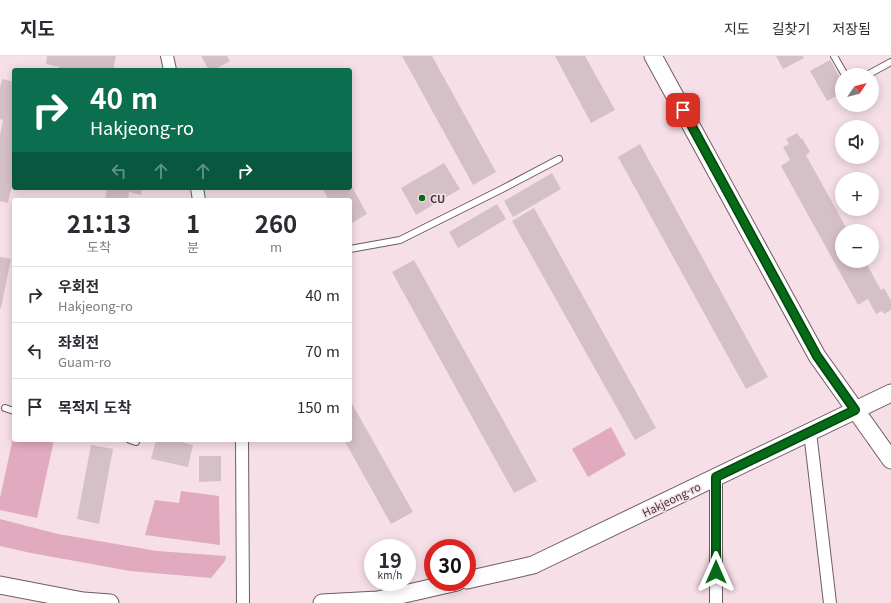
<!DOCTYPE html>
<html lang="ko">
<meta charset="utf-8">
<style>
:root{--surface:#fff;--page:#f7f7f7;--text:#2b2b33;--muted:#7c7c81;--line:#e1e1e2}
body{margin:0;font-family:Georgia,"Noto Sans KR",serif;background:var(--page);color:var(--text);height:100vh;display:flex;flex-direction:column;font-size:15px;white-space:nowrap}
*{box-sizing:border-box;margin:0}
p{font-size:13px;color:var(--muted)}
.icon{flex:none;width:22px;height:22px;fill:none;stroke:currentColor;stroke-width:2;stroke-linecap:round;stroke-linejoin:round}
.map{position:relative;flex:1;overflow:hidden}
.panel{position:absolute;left:12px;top:142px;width:340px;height:244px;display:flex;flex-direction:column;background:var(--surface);border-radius:4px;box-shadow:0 2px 10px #0003}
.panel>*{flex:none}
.top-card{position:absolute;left:12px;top:12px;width:340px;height:122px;border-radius:4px;box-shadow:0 2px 10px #0003;background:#0b6e4f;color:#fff;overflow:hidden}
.needle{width:26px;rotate:55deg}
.fabs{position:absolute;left:835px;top:12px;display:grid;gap:8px}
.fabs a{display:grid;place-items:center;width:44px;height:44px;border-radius:50%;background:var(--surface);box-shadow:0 2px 10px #0003;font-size:20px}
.speed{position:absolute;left:364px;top:483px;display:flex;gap:8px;font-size:20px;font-weight:700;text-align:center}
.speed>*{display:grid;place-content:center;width:52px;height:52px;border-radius:50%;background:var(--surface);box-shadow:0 2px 10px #0003;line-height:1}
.speed small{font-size:10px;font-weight:400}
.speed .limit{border:6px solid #d22;background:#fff;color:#111}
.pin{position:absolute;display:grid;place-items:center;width:34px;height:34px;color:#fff;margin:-17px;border-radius:8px;box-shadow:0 2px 6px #0006}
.me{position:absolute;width:44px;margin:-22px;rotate:0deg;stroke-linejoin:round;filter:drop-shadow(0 0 3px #0008)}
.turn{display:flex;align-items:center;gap:14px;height:84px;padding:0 12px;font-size:18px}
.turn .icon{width:52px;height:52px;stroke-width:2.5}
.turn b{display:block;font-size:28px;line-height:34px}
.lanes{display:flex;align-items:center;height:38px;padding:0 12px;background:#0003;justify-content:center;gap:20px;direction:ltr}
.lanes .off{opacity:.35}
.eta{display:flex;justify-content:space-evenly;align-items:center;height:68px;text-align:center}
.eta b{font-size:24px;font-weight:700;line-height:28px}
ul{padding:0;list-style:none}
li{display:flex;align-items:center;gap:12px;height:56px;padding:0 12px;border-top:1px solid var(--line)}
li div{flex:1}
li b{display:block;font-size:15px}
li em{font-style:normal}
header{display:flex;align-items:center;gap:24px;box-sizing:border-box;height:56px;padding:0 20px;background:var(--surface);border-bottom:1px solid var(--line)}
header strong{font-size:19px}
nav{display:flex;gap:22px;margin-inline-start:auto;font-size:14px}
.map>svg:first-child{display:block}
.green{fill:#e1aabf}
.building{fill:#d6c0c8}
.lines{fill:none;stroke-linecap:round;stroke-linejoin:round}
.lane-casing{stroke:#6f5c63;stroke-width:8}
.street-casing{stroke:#6f5c63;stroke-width:14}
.secondary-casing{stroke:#6f5c63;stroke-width:19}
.lane{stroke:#fff;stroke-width:6}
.street{stroke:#fff;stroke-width:12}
.secondary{stroke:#fff;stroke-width:17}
.route-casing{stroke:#04460f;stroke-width:10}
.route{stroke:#066b17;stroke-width:7}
.poi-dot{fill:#066b17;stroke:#f6dfe7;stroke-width:1.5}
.labels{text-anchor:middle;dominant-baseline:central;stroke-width:3;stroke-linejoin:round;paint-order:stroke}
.poi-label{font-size:11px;font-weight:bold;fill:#42393c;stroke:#f6dfe7;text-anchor:start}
.street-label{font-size:11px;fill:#42393c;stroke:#f6dfe7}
</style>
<header>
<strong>지도</strong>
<nav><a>지도</a><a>길찾기</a><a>저장됨</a></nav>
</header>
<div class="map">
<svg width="891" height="547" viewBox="0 0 891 547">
<rect width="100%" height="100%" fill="#f6dfe7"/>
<path class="green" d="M 611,371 L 626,399 L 588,421 L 572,393 Z
M 14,377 L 14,384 L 54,384 L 37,462 L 0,454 L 0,442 Z
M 181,435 L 219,440 L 220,489 L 145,479 L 155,444 L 179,447 Z
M 0,463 L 58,478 L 157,495 L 226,500 L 225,505 L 211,522 L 130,515 L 31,497 L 0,490 Z"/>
<path class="building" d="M 47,0 L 116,0 L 113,14 L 59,14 L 59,11 L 46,8 Z
M 201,0 L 227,0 L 230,5 L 214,14 L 209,14 Z
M 402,0 L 432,0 L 496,116 L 473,129 Z
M 555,0 L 585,0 L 615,54 L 591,67 Z
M 776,0 L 803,0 L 804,2 L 783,13 Z
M 830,4 L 842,25 L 842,37 L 827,45 L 810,15 Z
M 2,23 L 14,26 L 14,121 L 8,147 L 0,145 L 0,79 L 3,64 L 0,63 L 0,32 Z
M 797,77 L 801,83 L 802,82 L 810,96 L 806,99 L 848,175 L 842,175 L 842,205 L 865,205 L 881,234 L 884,232 L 891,245 L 891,254 L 884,258 L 882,255 L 876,258 L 868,243 L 858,249 L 781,110 L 790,104 L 783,91 L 789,88 L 786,83 Z
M 640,88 L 768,321 L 746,333 L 618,101 Z
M 444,107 L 460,133 L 416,159 L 401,132 Z
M 552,117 L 561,133 L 513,161 L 504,145 Z
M 350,127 L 367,158 L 350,168 L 350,144 L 329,144 L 322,132 L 350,132 Z
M 107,132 L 142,132 L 141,139 L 129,136 L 128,144 L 105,144 Z
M 497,148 L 506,163 L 458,192 L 449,176 Z
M 534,152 L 656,372 L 635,384 L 512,165 Z
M 0,201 L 11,203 L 1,252 L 0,252 Z
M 414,204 L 537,425 L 514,437 L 392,216 Z
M 350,344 L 413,456 L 391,468 L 344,384 L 350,384 Z
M 156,384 L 173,384 L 193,389 L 188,411 L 151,403 Z
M 91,389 L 113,393 L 99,468 L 77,463 Z
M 199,400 L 221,400 L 221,425 L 199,426 Z"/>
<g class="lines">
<g class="lane-casing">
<path id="lane" d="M 834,0 L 845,19
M 867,19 L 891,6
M 350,193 L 400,184 L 502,133 L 559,103
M 5,352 L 14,355
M 130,384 L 136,386 L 137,384"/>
</g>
<g class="street-casing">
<path id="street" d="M 167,0 L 170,14
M 197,132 L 199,144
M 810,376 L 830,547
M 242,384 L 243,547
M 716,547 L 716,421"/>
</g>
<g class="secondary-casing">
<path id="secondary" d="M 653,0 L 817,300 L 891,404
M 467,524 L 533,509 L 891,337
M 0,529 L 83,545 L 110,547
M 322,547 L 378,544 L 457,526"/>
</g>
<use href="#lane" class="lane"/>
<use href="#street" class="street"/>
<use href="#secondary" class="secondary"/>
</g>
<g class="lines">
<g class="route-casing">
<path id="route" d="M 683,54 L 817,300 L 855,354 L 716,421 L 716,516"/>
</g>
<use href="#route" class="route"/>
</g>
<circle class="poi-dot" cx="422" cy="142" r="4"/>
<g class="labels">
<g class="poi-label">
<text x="430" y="142">CU</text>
</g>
<g class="street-label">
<text transform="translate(671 443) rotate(-26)">Hakjeong-ro</text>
</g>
</g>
</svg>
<div class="fabs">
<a><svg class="needle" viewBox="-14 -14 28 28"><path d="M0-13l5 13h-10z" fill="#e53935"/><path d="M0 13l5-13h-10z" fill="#7c7c81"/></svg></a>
<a><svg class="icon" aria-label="sound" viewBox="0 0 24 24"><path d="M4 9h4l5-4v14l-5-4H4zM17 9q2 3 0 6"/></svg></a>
<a>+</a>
<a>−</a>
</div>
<div class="speed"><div>19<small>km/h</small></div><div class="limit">30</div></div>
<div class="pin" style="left:683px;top:54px;background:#d93025"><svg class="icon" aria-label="arrive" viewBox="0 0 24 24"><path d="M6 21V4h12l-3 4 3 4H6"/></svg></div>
<svg class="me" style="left:716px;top:516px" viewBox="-20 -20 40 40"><path d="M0-17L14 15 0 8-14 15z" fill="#066b17" stroke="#fff" stroke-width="4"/></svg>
<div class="top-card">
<div class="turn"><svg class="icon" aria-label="right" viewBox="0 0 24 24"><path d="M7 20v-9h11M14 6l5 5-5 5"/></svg><div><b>40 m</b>Hakjeong-ro</div></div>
<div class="lanes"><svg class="icon off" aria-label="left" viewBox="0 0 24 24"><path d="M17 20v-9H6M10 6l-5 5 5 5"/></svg><svg class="icon off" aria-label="ahead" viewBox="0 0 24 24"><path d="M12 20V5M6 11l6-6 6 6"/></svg><svg class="icon off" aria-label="ahead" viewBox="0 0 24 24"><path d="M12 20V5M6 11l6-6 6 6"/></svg><svg class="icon" aria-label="right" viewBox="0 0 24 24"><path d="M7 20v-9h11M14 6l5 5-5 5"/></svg></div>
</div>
<section class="panel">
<div class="eta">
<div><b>21:13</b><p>도착</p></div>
<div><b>1</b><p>분</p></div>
<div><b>260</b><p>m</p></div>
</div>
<ul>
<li><svg class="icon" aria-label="right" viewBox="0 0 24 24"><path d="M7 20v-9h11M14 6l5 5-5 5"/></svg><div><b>우회전</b><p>Hakjeong-ro</p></div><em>40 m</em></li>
<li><svg class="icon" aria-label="left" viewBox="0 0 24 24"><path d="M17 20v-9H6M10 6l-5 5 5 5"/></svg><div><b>좌회전</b><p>Guam-ro</p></div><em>70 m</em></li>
<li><svg class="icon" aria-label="arrive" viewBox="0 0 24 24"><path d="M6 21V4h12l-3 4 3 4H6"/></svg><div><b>목적지 도착</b></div><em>150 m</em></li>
</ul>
</section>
</div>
